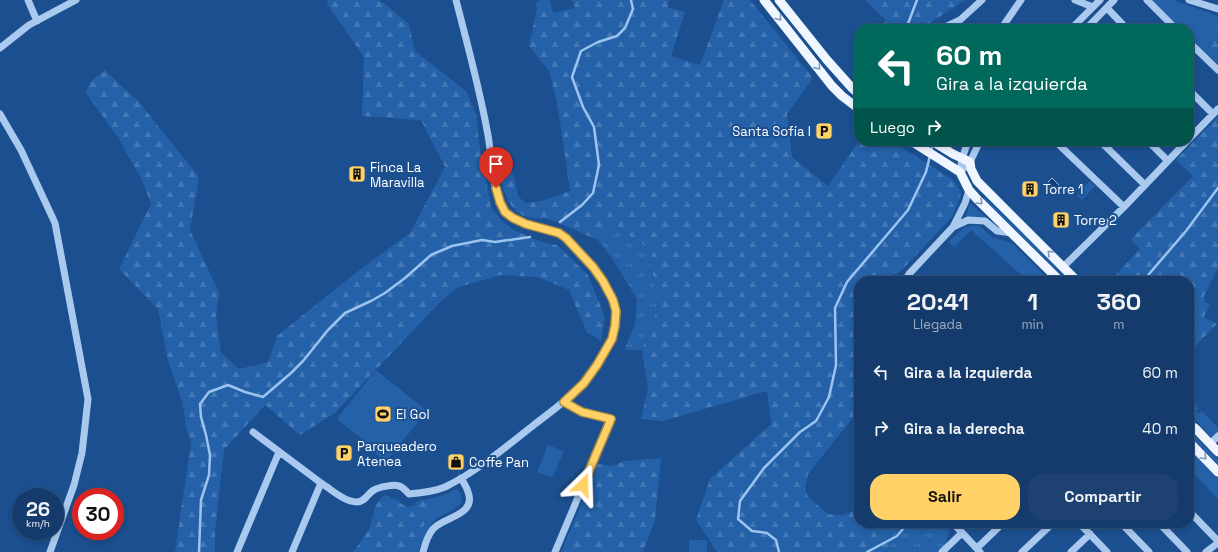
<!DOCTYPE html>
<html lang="es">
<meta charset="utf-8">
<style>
:root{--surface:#143b6b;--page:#1d4271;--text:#f1f3f6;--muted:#9dadc1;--line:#33557e;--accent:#ffd166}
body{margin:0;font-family:"Space Grotesk",sans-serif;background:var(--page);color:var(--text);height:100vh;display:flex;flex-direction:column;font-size:15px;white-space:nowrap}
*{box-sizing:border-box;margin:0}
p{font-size:13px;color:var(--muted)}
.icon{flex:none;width:22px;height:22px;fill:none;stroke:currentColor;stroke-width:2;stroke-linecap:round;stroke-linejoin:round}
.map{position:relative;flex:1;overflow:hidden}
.panel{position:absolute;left:854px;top:276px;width:340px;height:252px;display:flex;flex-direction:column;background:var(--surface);border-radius:16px;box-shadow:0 2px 6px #0003,0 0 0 1px var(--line)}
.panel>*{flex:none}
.guide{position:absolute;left:854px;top:24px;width:340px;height:122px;border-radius:16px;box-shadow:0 2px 6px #0003,0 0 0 1px var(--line);background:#00695c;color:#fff;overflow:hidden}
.speed{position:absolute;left:12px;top:488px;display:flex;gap:8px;font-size:20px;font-weight:700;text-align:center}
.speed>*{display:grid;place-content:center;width:52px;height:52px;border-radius:50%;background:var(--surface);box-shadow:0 2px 6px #0003,0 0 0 1px var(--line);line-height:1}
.speed small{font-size:10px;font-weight:400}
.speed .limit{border:6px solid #d22;background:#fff;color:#111}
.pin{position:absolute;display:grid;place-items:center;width:34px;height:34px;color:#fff;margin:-41px -17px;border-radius:50% 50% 50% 0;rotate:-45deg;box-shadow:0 0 4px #0007}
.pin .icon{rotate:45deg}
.me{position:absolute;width:44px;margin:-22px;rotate:22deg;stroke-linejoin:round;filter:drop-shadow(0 0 3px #0008)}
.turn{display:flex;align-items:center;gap:14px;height:84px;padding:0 16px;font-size:18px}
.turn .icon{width:52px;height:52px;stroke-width:2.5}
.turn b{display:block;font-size:28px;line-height:34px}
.then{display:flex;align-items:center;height:38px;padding:0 16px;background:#0003;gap:8px;font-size:15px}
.eta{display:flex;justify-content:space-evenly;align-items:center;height:68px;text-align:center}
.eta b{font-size:24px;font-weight:700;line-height:28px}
.primary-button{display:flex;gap:8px;margin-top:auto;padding:8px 16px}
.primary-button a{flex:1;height:46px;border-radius:16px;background:var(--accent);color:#111;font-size:16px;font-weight:700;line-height:46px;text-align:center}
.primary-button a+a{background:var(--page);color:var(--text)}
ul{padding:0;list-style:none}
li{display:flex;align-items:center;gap:12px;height:56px;padding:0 16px}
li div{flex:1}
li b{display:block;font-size:15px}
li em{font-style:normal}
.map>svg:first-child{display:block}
.grass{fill:url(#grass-tufts)}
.forest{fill:url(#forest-firs)}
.green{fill:#2461a8}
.water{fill:#123a6d;stroke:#9cc4f0}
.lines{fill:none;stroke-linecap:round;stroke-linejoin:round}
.stream{stroke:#9cc4f0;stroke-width:2.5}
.minor{stroke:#a9c9ee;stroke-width:7}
.major{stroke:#f0f6ff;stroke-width:9}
.oneway{stroke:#7b9ac1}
.route-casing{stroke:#a68842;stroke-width:10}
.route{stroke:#ffd166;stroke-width:7}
.labels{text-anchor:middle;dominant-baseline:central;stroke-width:4;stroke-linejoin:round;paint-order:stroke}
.poi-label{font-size:13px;fill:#fff;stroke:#1b4f8f;text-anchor:start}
</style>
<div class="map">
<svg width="1218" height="552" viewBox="0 0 1218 552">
<defs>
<pattern id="grass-tufts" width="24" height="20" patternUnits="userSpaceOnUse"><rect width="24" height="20" fill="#2461a8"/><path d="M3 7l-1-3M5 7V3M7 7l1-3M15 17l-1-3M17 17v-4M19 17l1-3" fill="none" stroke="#4579b5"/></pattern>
<pattern id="forest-firs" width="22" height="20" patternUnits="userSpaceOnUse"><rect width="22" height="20" fill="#2461a8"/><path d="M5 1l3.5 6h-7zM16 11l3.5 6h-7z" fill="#4579b5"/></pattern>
</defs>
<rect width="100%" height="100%" fill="#1b4f8f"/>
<path class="grass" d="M 615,227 L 646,246 L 653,273 L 658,307 L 642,350 L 624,350 L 635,325 L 637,299 L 612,258 L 598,240 Z
M 900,523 L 948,523 L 951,526 L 945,545 L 937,552 L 887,552 Z"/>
<path class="forest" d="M 328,0 L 378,0 L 385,4 L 409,24 L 415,51 L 467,92 L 476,114 L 479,143 L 491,207 L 501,220 L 513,230 L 542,242 L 557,245 L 588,275 L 605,317 L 601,341 L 587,332 L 581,319 L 569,290 L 537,277 L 501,275 L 459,287 L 442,300 L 335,413 L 300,435 L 265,405 L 224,450 L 215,531 L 215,552 L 175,552 L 191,442 L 186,428 L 183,404 L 168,361 L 158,309 L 119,269 L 151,204 L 143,182 L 119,139 L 86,93 L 90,82 L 105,70 L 139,102 L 199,177 L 190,230 L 219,293 L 216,315 L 221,353 L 239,369 L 268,362 L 277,336 L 362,268 L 410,233 L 445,167 L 421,120 L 362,116 L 364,57 L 327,4 Z
M 539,0 L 550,0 L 553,13 L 575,8 L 572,0 L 669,0 L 668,8 L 685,12 L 671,56 L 700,65 L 724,0 L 750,0 L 813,78 L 787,114 L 792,157 L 828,186 L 859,141 L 892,141 L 953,180 L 961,191 L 960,199 L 952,217 L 901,271 L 877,281 L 859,281 L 859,381 L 856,414 L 808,474 L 805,488 L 808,497 L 828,514 L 844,515 L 859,508 L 859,523 L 900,523 L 887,552 L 717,552 L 696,520 L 710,479 L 771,424 L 767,391 L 663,421 L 641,419 L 648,387 L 642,350 L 658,307 L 653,273 L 646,246 L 615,227 L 598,240 C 583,234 567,226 552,220 C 544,218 535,219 527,217 C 502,209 501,177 498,156 L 510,151 L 511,165 L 518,196 L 525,203 L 541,201 L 570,191 L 557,102 L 549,71 L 529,46 L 537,9 L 535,2 L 539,2 Z
M 865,0 L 965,0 L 927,25 L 926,29 L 881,29 L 886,20 Z
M 1218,23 L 1218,64 L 1206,53 Z
M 1218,116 L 1218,268 L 1204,296 L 1205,302 L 1210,305 L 1204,317 L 1217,324 L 1189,352 L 1189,281 L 1110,281 L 1140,249 L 1131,239 L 1193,176 L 1176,160 Z
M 661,458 L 655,520 L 643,552 L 561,552 L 598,464 L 612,466 L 625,461 Z
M 451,492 C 446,504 442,504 433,513 C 423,523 419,538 414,552 L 353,552 L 369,530 L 376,504 L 384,495 L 398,500 L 400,503 L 408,507 L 414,505 L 418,501 L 441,496 Z"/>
<path class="green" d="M 1151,0 L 1173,0 L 1218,16 L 1218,23 L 1206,53 L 1189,36 L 1189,29 L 1181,29 Z
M 1090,181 L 1095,186 L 1082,200 L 1077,195 Z
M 985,198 L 1072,281 L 1069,281 L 983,200 Z
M 970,203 L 988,219 L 966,217 Z
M 977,225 L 982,228 L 992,237 L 1012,243 L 1050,281 L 1028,281 L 971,230 L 954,247 L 948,242 L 965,227 Z
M 376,370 L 427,411 L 384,464 L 370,445 L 339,421 L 338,417 Z
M 1189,397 L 1199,408 L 1196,411 L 1199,413 L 1202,411 L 1218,428 L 1218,431 L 1211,437 L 1189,413 Z
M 1189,431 L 1218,459 L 1218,465 L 1189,434 Z
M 548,445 L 564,451 L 552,478 L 537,472 Z
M 1189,446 L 1218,474 L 1218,499 L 1189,468 Z
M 458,489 C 472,511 442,510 432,523 C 426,532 422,542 418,552 L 414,552 C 419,538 423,523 433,513 C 442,504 446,504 451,491 Z
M 689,540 L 707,540 L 707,552 L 689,552 Z"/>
<path class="water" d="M 1052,178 L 1060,186 L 1056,190 L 1048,182 Z"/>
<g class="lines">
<path class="stream" d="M 906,29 L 917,0
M 560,222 L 582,205 L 593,193 L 599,165 L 594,127 L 583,107 L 572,77 L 581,51 L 598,42 L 617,36 L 625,28 L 633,9 L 631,0
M 1143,281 L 1186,231 L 1218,188
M 199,552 L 201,500 L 209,475 L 210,455 L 206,435 L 201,417 L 200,404 L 209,392 L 228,385 L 245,392 L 263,397 L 291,373 L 303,361 L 328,330 L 345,313 L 371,301 L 385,293 L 405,278 L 431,255 L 452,246 L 482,240 L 495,242 L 530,237
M 779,552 L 776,540 L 767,533 L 752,531 L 738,519 L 740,501 L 764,468 L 800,432 L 816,421 L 829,397 L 836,365 L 835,308 L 847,282 L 908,210 L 926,172 L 933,143
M 867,552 L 897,536 L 908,523"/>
<path class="minor" d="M 28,0 L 37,21
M 1075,0 L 1093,7
M 1147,0 L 1176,29
M 1189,0 L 1218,9
M 1107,8 L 1127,29
M 941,29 L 960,20 L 982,0
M 1000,29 L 1003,26 L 1021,0
M 1071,29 L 1100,0
M 1086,29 L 1114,0
M 1189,42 L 1218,70
M 0,48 L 29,25 L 76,0
M 1189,90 L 1213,114
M 0,114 L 21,150 L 55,223 L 88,399 L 82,453 L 74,485 L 50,552
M 1189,139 L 1218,109
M 1055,141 L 1124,207
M 1100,141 L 1145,185
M 1148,141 L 1168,161
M 960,172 L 970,162 L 980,141
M 960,172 L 962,159 L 968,141
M 953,227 L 968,220 L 985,221 L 997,231 L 1012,233
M 1063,267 L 1124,207 L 1187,141
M 905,281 L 909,274 L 953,227 L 965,203 L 969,190
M 253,432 L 321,483
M 1210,444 L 1218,436
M 1189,511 L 1218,541
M 953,523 L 980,552
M 1079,523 L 1107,552
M 1121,523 L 1149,552
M 1159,523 L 1187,552
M 977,548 L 1003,523
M 237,552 L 279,452
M 292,552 L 321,483 C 331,489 344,502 357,502 C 365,502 368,493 374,490 C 379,487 394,484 399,486 C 403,487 406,491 409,494 C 421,493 433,492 445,487 C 478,471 507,446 535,424 C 552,411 570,398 584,383 C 595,370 613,342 615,325 C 617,308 612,295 603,281 C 595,268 572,242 560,234 C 556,232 551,231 547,230 C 530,225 508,221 500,202 C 491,181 492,153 487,130 C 479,86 467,43 456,0
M 423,552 C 425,544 428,535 433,529 C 444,517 477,515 468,492 C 467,487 463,482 461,478
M 555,552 L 611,419 L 582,412 L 564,402
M 942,552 L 962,533
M 1022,552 L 1053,523
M 1071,552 L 1090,534
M 1206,552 L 1218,543"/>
<path class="major" d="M 764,0 L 832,86 L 842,96 L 859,109
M 779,0 L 827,60 L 852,88 L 859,94
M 911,141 L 960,172 L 969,190 L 977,199 L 1060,281
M 932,141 L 953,154 L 970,162 L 971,169 L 977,181 L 1077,281
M 1189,425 L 1195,428 L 1218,452
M 1189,442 L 1218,472"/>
</g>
<defs><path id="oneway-chevron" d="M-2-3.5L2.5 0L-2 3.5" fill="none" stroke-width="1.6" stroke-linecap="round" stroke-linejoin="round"/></defs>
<g class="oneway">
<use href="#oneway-chevron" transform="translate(779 18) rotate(52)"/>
<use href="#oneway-chevron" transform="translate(818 67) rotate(51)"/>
<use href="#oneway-chevron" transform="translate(980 202) rotate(45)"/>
<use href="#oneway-chevron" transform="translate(1050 253) rotate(-135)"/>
<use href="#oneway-chevron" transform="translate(1204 457) rotate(46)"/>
</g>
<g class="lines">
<g class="route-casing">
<path id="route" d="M 496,188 L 500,202 L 505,212 L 513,218 L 526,224 L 559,233 L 566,238 L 593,267 L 603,281 L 613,300 L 616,311 L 615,326 L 612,339 L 597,365 L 584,383 L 564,402 L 582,412 L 611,419 L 583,485"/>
</g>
<use href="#route" class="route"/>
</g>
<defs>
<g id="parking-square" transform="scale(0.9)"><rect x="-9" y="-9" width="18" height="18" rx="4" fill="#ffd166" stroke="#1b4f8f"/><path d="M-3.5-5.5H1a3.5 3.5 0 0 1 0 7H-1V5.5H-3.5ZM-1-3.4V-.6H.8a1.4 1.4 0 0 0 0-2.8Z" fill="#111"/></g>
<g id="building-square" transform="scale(0.9)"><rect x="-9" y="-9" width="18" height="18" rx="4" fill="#ffd166" stroke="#1b4f8f"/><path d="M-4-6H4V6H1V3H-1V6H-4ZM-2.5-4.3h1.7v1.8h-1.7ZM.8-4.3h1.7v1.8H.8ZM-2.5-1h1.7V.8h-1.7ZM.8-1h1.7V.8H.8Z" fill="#111"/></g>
<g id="stadium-square" transform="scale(0.9)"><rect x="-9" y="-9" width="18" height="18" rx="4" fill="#ffd166" stroke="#1b4f8f"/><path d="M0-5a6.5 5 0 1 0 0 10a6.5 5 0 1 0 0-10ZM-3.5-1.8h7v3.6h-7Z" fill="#111"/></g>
<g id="shop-square" transform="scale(0.9)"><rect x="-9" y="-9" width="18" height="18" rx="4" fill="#ffd166" stroke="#1b4f8f"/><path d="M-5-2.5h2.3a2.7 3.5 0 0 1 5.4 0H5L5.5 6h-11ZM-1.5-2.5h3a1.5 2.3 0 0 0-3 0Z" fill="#111"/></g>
</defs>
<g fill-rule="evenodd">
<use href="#parking-square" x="824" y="131"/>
<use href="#building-square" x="357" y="174"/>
<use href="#building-square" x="1030" y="189"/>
<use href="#building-square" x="1061" y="220"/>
<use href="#stadium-square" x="383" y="414"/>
<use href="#parking-square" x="344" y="453"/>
<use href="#shop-square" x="456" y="462"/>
</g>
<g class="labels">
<g class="poi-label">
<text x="811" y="131" text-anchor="end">Santa Sofía I</text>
<text x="370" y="167">Finca La<tspan x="370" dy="15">Maravilla</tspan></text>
<text x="1043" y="189">Torre 1</text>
<text x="1074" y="220">Torre 2</text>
<text x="396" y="414">El Gol</text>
<text x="357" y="446">Parqueadero<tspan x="357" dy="15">Atenea</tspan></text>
<text x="469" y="462">Coffe Pan</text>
</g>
</g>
</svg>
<div class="speed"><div>26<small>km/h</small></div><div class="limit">30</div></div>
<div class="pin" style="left:496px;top:188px;background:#d93025"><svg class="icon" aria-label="arrive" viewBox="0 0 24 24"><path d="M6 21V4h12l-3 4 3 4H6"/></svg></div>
<svg class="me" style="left:583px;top:485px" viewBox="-20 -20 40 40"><path d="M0-17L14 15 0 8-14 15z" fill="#ffd166" stroke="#fff" stroke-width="4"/></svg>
<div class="guide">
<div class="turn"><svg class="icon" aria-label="left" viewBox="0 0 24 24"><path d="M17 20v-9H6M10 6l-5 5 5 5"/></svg><div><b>60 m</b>Gira a la izquierda</div></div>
<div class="then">Luego<svg class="icon" aria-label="right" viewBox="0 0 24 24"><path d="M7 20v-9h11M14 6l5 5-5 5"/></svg></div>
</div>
<section class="panel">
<div class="eta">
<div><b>20:41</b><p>Llegada</p></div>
<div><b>1</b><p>min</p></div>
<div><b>360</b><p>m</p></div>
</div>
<ul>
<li><svg class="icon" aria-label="left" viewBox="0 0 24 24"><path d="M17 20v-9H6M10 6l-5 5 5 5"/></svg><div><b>Gira a la izquierda</b></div><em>60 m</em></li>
<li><svg class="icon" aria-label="right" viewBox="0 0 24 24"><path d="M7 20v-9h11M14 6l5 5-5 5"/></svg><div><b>Gira a la derecha</b></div><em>40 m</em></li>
</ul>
<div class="primary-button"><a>Salir</a><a>Compartir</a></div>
</section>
</div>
